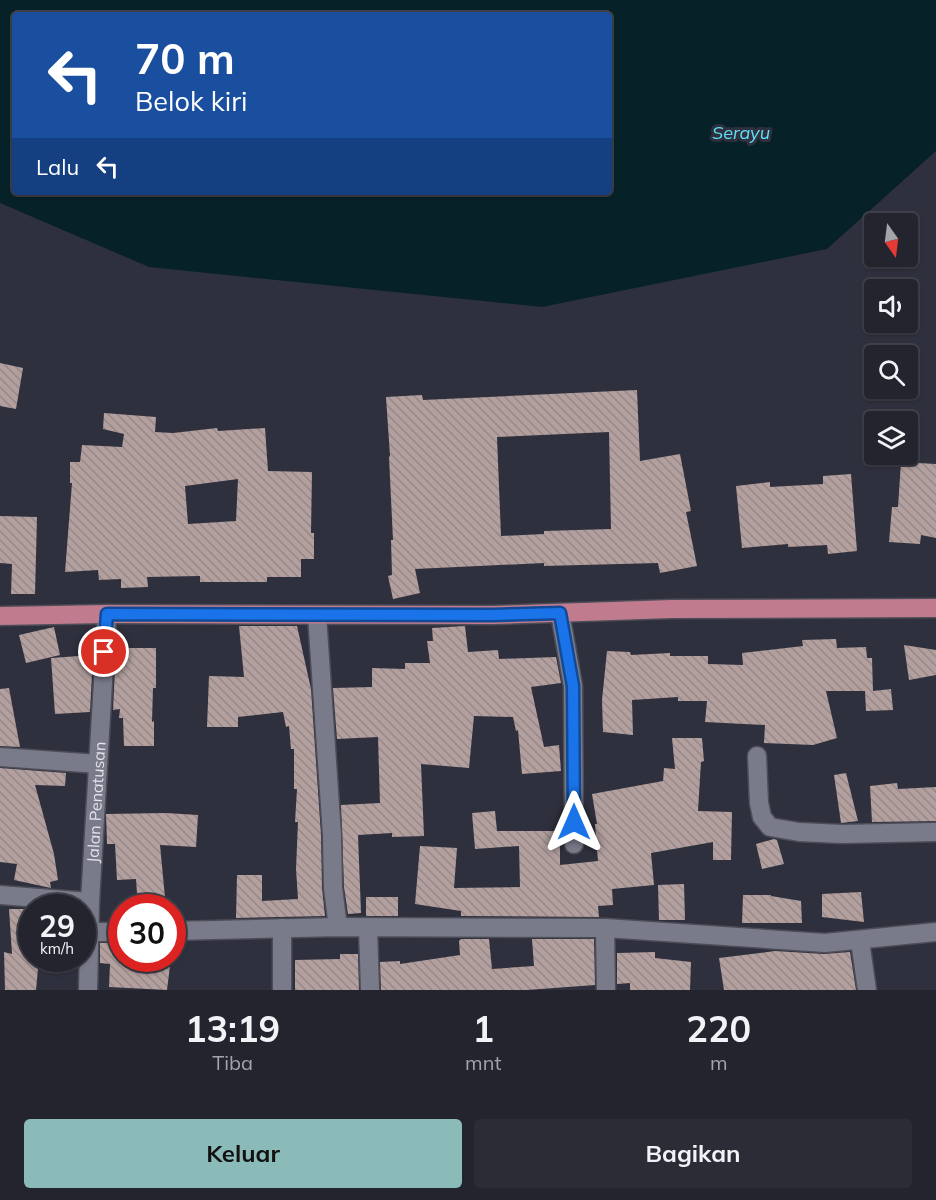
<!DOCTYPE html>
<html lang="id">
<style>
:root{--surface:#23242e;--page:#2b2c36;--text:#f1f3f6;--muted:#a3a4aa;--line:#40414a;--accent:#8bbbb9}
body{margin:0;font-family:Mulish,sans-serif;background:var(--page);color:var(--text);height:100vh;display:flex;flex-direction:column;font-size:22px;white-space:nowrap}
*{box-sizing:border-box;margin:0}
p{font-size:20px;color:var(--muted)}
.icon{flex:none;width:33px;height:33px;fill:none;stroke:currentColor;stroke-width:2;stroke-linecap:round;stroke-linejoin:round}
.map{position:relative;height:990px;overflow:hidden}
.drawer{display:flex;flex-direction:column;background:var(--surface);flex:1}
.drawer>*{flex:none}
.top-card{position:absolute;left:12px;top:12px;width:600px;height:183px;border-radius:6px;box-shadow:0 2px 4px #0004,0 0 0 2px var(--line);background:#1a4fa0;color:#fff;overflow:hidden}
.needle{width:39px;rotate:166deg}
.fabs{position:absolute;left:864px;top:213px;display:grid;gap:12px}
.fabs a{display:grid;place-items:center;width:54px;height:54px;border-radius:6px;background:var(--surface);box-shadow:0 2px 4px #0004,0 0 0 2px var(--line);font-size:30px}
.speed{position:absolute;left:18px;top:894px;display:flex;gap:12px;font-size:30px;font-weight:700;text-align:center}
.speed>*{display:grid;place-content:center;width:78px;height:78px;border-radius:50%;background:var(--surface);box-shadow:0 2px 4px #0004,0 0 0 2px var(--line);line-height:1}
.speed small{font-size:15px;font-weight:400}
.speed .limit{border:9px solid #d22;background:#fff;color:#111}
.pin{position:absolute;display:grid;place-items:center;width:51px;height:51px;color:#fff;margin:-26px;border:3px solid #fff;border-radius:50%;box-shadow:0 2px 6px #0007}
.me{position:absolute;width:66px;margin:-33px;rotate:0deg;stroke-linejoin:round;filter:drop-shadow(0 0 4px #0008)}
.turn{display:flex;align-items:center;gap:21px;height:126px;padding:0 24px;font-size:27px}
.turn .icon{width:78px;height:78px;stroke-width:2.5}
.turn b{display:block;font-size:42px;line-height:51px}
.then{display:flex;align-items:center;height:57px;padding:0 24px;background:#0003;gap:12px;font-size:22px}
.eta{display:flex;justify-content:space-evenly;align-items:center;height:102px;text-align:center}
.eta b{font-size:36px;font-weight:700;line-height:42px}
.button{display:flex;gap:12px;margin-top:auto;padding:12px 24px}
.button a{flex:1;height:69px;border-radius:6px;background:var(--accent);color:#111;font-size:24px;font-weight:700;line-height:69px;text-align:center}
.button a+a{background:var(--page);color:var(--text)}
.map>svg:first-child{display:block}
.water{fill:#062228;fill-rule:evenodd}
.building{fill:url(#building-back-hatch);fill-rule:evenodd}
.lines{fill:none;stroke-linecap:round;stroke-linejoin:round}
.street-casing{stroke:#4c4d57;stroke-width:21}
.primary-casing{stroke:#4c4d57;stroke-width:21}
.street{stroke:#7a7b8a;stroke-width:18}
.primary{stroke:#c17b8f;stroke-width:18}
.route-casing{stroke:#114b97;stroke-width:15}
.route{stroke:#1a73e8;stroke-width:10}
.labels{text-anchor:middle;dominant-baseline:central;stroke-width:6;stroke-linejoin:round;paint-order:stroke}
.street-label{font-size:16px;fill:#e2e3eb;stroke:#2f303d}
.water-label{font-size:18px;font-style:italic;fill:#5ee0f8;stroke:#2f303d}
</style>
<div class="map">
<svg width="936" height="990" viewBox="0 0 936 990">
<defs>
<pattern id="building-back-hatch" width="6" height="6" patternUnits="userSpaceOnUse" patternTransform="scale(1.5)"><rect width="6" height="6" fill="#b29f9e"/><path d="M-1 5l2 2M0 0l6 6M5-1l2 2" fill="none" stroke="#968888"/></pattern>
</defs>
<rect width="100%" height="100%" fill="#2f303d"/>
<path class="water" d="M 0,0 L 936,0 L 936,151 L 827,249 L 542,307 L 149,267 L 0,203 ZM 15,15 L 609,15 L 609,192 L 15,192 Z"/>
<path class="building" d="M 0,363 L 23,368 L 16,409 L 0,406 Z
M 637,390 L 640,461 L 680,454 L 691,511 L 686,512 L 697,566 L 660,573 L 658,563 L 544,566 L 544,563 L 415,569 L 420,593 L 393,599 L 388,576 L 392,575 L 391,540 L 393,540 L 389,457 L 390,456 L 386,397 L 422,395 L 423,400 ZM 609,432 L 611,529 L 544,531 L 544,534 L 501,536 L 497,437 Z
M 104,413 L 156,417 L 155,432 L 173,433 L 217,428 L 218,431 L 265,428 L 268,471 L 312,472 L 311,533 L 314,533 L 314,559 L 301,559 L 301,577 L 267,577 L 267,582 L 200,582 L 200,576 L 147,577 L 148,587 L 121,588 L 121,579 L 99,580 L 98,570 L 65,572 L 72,483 L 70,483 L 70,462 L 80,462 L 82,445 L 122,447 L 124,434 L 103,429 ZM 238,479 L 236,521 L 188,524 L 185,486 Z
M 901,462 L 936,464 L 936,538 L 921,535 L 920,544 L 889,542 L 892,507 L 898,507 Z
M 851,474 L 857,551 L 828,554 L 827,545 L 788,547 L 788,544 L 742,548 L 736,486 L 770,482 L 770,487 L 823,484 L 823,476 Z
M 0,516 L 37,517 L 35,594 L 11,594 L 12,564 L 0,563 Z
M 239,626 L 297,626 L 311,689 L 321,835 L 322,888 L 325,916 L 236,918 L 237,875 L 262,875 L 262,901 L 298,899 L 296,869 L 298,822 L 295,822 L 297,789 L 294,789 L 294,749 L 291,749 L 289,726 L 286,727 L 283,712 L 238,717 L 238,727 L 207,727 L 209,676 L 244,677 Z
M 465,626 L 468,652 L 498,650 L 499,659 L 556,657 L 561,683 L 531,687 L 544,747 L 559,745 L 561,771 L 522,774 L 518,730 L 516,731 L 513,717 L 474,716 L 469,768 L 421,764 L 424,836 L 392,837 L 392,833 L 358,835 L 361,913 L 348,914 L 344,887 L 341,805 L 380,803 L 378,737 L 337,739 L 333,688 L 372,687 L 372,668 L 405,669 L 405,663 L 430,663 L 427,641 L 433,641 L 432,628 Z
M 54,627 L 60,655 L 26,663 L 19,635 Z
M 836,639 L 837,648 L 866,647 L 867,658 L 872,658 L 873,691 L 891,689 L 893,710 L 866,711 L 865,691 L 826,691 L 837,738 L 813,745 L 764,743 L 765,725 L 705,722 L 707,701 L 678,701 L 678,697 L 632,700 L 633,735 L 603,732 L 602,700 L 607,651 L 630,652 L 631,655 L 670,653 L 670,656 L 708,656 L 708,664 L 743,665 L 742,653 L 803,646 L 802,640 Z
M 904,645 L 936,650 L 936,675 L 909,680 Z
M 116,648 L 156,648 L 156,688 L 153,688 L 152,722 L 154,721 L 154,746 L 124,746 L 123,718 L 119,718 L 120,709 L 113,710 Z
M 93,655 L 90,712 L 55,714 L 51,658 Z
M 9,688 L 20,747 L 0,746 L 0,689 Z
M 672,738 L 702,738 L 704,761 L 701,762 L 698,811 L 732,812 L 731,860 L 713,860 L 713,842 L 651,853 L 654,885 L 612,889 L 613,905 L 598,906 L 599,917 L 461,916 L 461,911 L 415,904 L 420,846 L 457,848 L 454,888 L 520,887 L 519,846 L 475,849 L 472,813 L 495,811 L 497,831 L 560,831 L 560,865 L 598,861 L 595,824 L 597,824 L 592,794 L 663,781 L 664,768 L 675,769 Z
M 0,768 L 66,773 L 65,786 L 35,785 L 54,854 L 58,880 L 50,882 L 51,888 L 14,880 L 17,864 L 0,862 Z
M 846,773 L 858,821 L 841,823 L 834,775 Z
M 897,783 L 898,789 L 936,787 L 936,821 L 872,822 L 870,786 Z
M 166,813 L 198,815 L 196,847 L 160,845 L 166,908 L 138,908 L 136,879 L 117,880 L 115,844 L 107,844 L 106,814 Z
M 774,839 L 777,840 L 784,864 L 762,869 L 756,844 Z
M 684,884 L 685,920 L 659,920 L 658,885 Z
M 861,892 L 864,922 L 822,917 L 822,894 Z
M 743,895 L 771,895 L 771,896 L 801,901 L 802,923 L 742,923 Z
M 366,897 L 398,897 L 398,916 L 366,916 Z
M 9,909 L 32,909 L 32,958 L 39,958 L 36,990 L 5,990 L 4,952 L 12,954 Z
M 461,939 L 489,939 L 492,969 L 534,966 L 532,939 L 594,939 L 595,985 L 527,990 L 381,990 L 380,962 L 400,961 L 400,964 L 460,955 L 459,941 Z
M 100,943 L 122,943 L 122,958 L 171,958 L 167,990 L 109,987 L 110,964 L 100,963 Z
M 775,951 L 824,954 L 850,952 L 856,990 L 724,990 L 719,958 Z
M 655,952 L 655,958 L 691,962 L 690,990 L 630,990 L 630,983 L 617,984 L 617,953 Z
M 340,954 L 358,954 L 359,990 L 295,990 L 295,960 L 340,959 Z"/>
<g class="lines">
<g class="street-casing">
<g id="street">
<path d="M 560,613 L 573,686 L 574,844"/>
<path d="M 317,615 L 332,835 L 333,888 L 338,927"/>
<path d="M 757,756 L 759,803 L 762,817 L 770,827 L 799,832 L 842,834 L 936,832"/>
<path d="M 0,757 L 98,764"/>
<path d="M 0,895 L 90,902"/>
<path d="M 282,928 L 282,990"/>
<path d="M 368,928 L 370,990"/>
<path d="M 605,928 L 606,990"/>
<path d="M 172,931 L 338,927 L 605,928 L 825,943 L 936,932"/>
<path d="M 90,932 L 122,932"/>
<path d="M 860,941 L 867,990"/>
<path id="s1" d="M 88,990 L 90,902 L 107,614"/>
</g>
</g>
<g class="primary-casing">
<path id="primary" d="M 0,616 L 107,614 L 493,615 L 672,609 L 936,608"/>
</g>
<use href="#street" class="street"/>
<use href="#primary" class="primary"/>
</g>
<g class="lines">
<g class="route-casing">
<path id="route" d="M 104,652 L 107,614 L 493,615 L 560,613 L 573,686 L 574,822"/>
</g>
<use href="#route" class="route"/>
</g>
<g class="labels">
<g class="street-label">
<text stroke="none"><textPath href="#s1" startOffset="188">Jalan Penatusan</textPath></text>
</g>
<g class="water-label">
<text x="741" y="132">Serayu</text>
</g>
</g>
</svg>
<div class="fabs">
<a><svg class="needle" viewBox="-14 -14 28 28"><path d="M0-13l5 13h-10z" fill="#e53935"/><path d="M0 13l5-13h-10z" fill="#a3a4aa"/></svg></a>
<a><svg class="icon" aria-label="sound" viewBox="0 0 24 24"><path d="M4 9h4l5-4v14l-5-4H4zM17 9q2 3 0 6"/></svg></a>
<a><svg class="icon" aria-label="search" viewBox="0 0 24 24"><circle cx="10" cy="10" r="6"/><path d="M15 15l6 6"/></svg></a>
<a><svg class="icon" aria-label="layers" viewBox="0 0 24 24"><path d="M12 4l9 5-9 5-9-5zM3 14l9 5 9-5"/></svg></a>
</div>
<div class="speed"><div>29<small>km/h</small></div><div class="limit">30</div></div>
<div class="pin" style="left:104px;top:652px;background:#d93025"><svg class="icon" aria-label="arrive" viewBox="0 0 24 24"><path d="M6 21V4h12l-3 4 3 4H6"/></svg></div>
<svg class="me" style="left:574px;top:822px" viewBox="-20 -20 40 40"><path d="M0-17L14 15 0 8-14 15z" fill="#1a73e8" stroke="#fff" stroke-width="4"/></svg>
<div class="top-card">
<div class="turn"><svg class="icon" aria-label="left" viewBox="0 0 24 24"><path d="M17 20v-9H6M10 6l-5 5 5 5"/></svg><div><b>70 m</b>Belok kiri</div></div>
<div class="then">Lalu<svg class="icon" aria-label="left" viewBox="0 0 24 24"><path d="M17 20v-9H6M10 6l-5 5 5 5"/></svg></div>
</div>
</div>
<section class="drawer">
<div class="eta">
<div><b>13:19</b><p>Tiba</p></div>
<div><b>1</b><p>mnt</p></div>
<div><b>220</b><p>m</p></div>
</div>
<div class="button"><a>Keluar</a><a>Bagikan</a></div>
</section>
